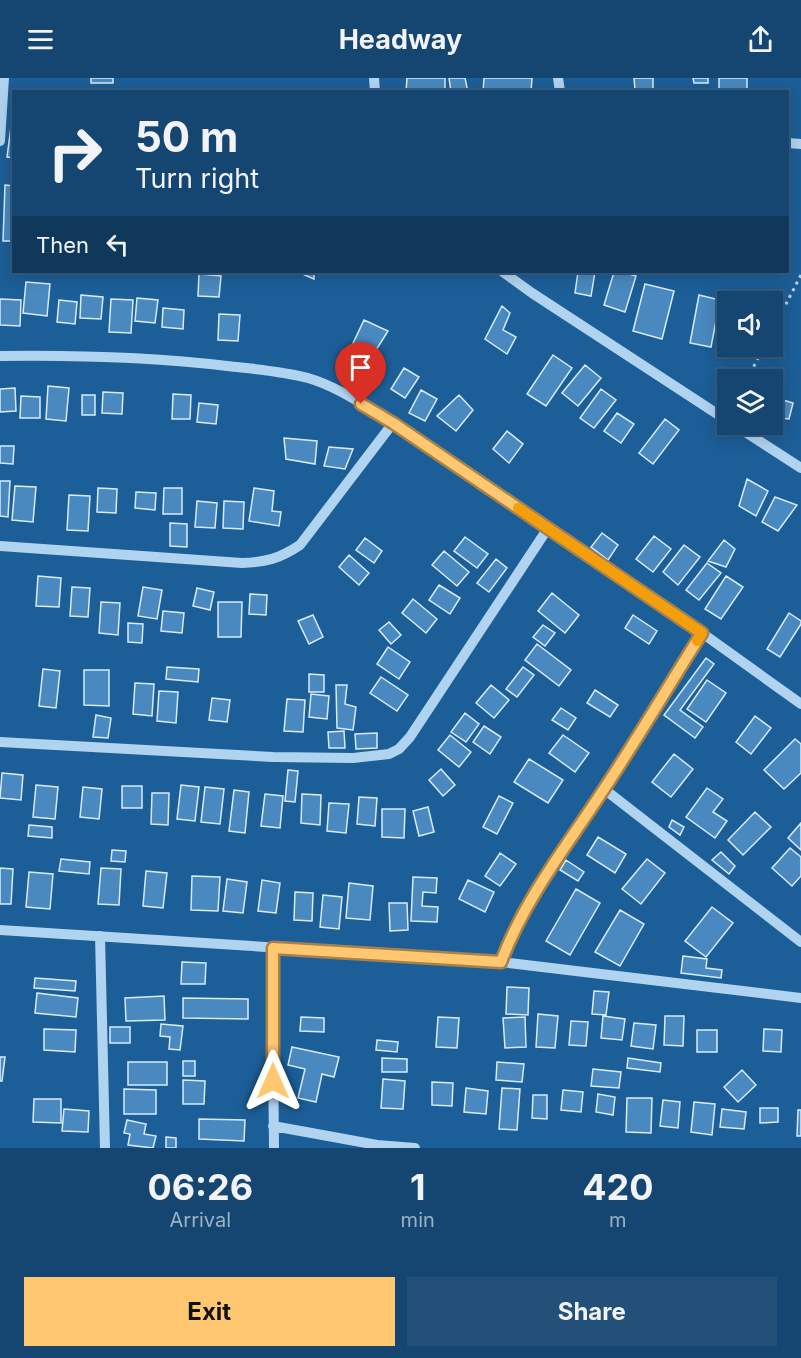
<!DOCTYPE html>
<style>
:root{--surface:#154671;--page:#225079;--text:#f1f3f6;--muted:#9db1c3;--line:#345e84;--accent:#ffc76f}
body{margin:0;font-family:Inter,sans-serif;background:var(--page);color:var(--text);height:100vh;display:flex;flex-direction:column;font-size:22px;white-space:nowrap}
*{box-sizing:border-box;margin:0}
p{font-size:20px;color:var(--muted)}
.icon{flex:none;width:33px;height:33px;fill:none;stroke:currentColor;stroke-width:2;stroke-linecap:round;stroke-linejoin:round}
.map{position:relative;height:1070px;overflow:hidden}
.drawer{display:flex;flex-direction:column;background:var(--surface);flex:1}
.drawer>*{flex:none}
.guide{position:absolute;left:12px;top:12px;width:777px;height:183px;border-radius:0px;box-shadow:0 3px 15px #0003,0 0 0 2px var(--line);background:#154671;color:var(--text);overflow:hidden}
.tools{position:absolute;left:717px;top:213px;display:grid;gap:12px}
.tools a{display:grid;place-items:center;width:66px;height:66px;border-radius:0px;background:var(--surface);box-shadow:0 3px 15px #0003,0 0 0 2px var(--line);font-size:30px}
.pin{position:absolute;display:grid;place-items:center;width:51px;height:51px;color:#fff;margin:-62px -26px;border-radius:50% 50% 50% 0;rotate:-45deg;box-shadow:0 0 6px #0007}
.pin .icon{rotate:45deg}
.me{position:absolute;width:66px;margin:-33px;rotate:0deg;stroke-linejoin:round;filter:drop-shadow(0 0 4px #0008)}
.turn{display:flex;align-items:center;gap:21px;height:126px;padding:0 24px;font-size:27px}
.turn .icon{width:78px;height:78px;stroke-width:2.5}
.turn b{display:block;font-size:42px;line-height:51px}
.then{display:flex;align-items:center;height:57px;padding:0 24px;background:#0003;gap:12px;font-size:22px}
.eta{display:flex;justify-content:space-evenly;align-items:center;height:102px;text-align:center}
.eta b{font-size:36px;font-weight:700;line-height:42px}
.button{display:flex;gap:12px;margin-top:auto;padding:12px 24px}
.button a{flex:1;height:69px;border-radius:0px;background:var(--accent);color:#111;font-size:24px;font-weight:700;line-height:69px;text-align:center}
.button a+a{background:var(--page);color:var(--text)}
header{display:flex;justify-content:space-between;align-items:center;height:78px;padding:0 24px;background:var(--surface);font-size:27px;font-weight:700}
.map>svg:first-child{display:block}
.building{fill:#4989bf;stroke:#d7ebfb;stroke-width:1.5}
.lines{fill:none;stroke-linecap:round;stroke-linejoin:round}
.path{stroke:#b0d3f0;stroke-width:3;stroke-dasharray:3 4.5;stroke-linecap:butt}
.minor{stroke:#b0d3f0;stroke-width:10}
.route-casing{stroke:#a68148;stroke-width:15}
.route{stroke:#ffc76f;stroke-width:10}
.slow{stroke:#f59e0b;stroke-width:10}
</style>
<header><svg class="icon" aria-label="menu" viewBox="0 0 24 24"><path d="M4 6h16M4 12h16M4 18h16"/></svg>Headway<svg class="icon" aria-label="share" viewBox="0 0 24 24"><path d="M12 15V3M7 8l5-5 5 5M5 13v7h14v-7"/></svg></header>
<div class="map">
<svg width="801" height="1070" viewBox="0 0 801 1070">
<rect width="100%" height="100%" fill="#1c5e97"/>
<path class="building" d="M 91,0 L 113,0 L 113,5 L 91,5 Z
M 407,0 L 445,0 L 445,14 L 406,14 Z
M 449,0 L 465,0 L 468,14 L 451,14 Z
M 484,0 L 532,0 L 531,14 L 483,14 Z
M 634,0 L 653,0 L 653,11 L 635,12 Z
M 693,0 L 708,0 L 708,5 L 694,5 Z
M 719,0 L 747,0 L 747,14 L 719,14 Z
M 11,49 L 14,49 L 14,80 L 7,79 Z
M 5,107 L 14,108 L 14,163 L 3,163 Z
M 298,194 L 314,194 L 314,201 Z
M 578,194 L 595,194 L 591,218 L 575,215 Z
M 614,194 L 622,194 L 636,198 L 625,234 L 604,227 Z
M 199,196 L 221,198 L 219,219 L 198,218 Z
M 26,204 L 50,206 L 47,238 L 23,235 Z
M 645,206 L 674,213 L 662,261 L 633,253 Z
M 81,217 L 103,219 L 101,241 L 80,240 Z
M 699,217 L 720,222 L 711,269 L 690,265 Z
M 137,220 L 158,222 L 155,245 L 135,243 Z
M 0,221 L 21,222 L 20,248 L 0,247 Z
M 111,221 L 133,222 L 131,255 L 109,254 Z
M 59,222 L 77,224 L 75,246 L 57,244 Z
M 502,228 L 510,235 L 503,252 L 516,259 L 507,276 L 485,261 Z
M 163,230 L 184,232 L 183,251 L 162,249 Z
M 219,236 L 240,237 L 238,263 L 218,262 Z
M 728,236 L 728,268 L 756,268 L 753,278 L 718,268 Z
M 364,242 L 388,253 L 361,296 L 347,278 Z
M 553,277 L 572,290 L 546,328 L 527,316 Z
M 585,287 L 601,300 L 578,328 L 562,315 Z
M 404,290 L 419,299 L 405,320 L 391,311 Z
M 48,308 L 69,310 L 66,343 L 46,341 Z
M 772,309 L 783,310 L 783,322 L 793,325 L 789,341 L 772,339 Z
M 15,310 L 16,333 L 0,334 L 0,311 Z
M 601,311 L 616,322 L 594,350 L 580,340 Z
M 421,312 L 437,321 L 425,343 L 409,335 Z
M 103,314 L 123,315 L 122,336 L 102,335 Z
M 173,316 L 191,317 L 190,341 L 172,341 Z
M 82,317 L 95,317 L 95,337 L 82,337 Z
M 459,317 L 473,332 L 456,353 L 437,338 Z
M 21,318 L 40,319 L 40,340 L 20,340 Z
M 199,325 L 218,327 L 216,346 L 197,344 Z
M 617,335 L 634,346 L 621,365 L 604,353 Z
M 665,341 L 679,352 L 653,386 L 639,375 Z
M 507,353 L 523,366 L 509,385 L 493,371 Z
M 284,360 L 317,363 L 315,386 L 286,381 Z
M 0,368 L 14,368 L 13,386 L 0,385 Z
M 329,369 L 353,371 L 345,391 L 324,388 Z
M 747,401 L 768,413 L 756,438 L 739,428 Z
M 0,403 L 10,403 L 8,439 L 0,438 Z
M 15,408 L 36,409 L 33,444 L 12,442 Z
M 98,410 L 117,411 L 116,435 L 97,434 Z
M 164,410 L 182,410 L 182,436 L 163,436 Z
M 254,410 L 274,413 L 272,433 L 281,434 L 279,448 L 249,443 Z
M 136,414 L 156,415 L 155,432 L 135,430 Z
M 69,417 L 90,418 L 88,453 L 67,452 Z
M 775,419 L 797,427 L 778,453 L 762,444 Z
M 197,423 L 217,425 L 215,450 L 195,449 Z
M 224,423 L 244,424 L 243,451 L 223,450 Z
M 170,445 L 187,446 L 187,469 L 170,468 Z
M 602,455 L 618,467 L 608,482 L 591,469 Z
M 654,458 L 671,471 L 653,494 L 636,481 Z
M 465,459 L 488,476 L 477,490 L 454,473 Z
M 365,460 L 382,473 L 374,485 L 356,472 Z
M 724,462 L 735,471 L 726,489 L 708,483 Z
M 684,467 L 700,479 L 678,507 L 663,494 Z
M 444,473 L 469,494 L 457,508 L 432,487 Z
M 349,477 L 369,495 L 359,507 L 339,489 Z
M 496,481 L 507,490 L 489,514 L 477,505 Z
M 707,485 L 721,495 L 699,522 L 686,512 Z
M 38,498 L 61,500 L 59,529 L 36,528 Z
M 726,498 L 743,509 L 721,541 L 705,531 Z
M 439,507 L 460,520 L 450,536 L 429,522 Z
M 72,509 L 90,510 L 88,539 L 70,538 Z
M 143,509 L 162,512 L 157,541 L 138,538 Z
M 197,510 L 214,514 L 210,532 L 193,528 Z
M 552,515 L 579,537 L 565,555 L 538,533 Z
M 250,516 L 267,517 L 266,537 L 249,536 Z
M 413,521 L 437,541 L 426,555 L 402,535 Z
M 101,524 L 120,525 L 118,557 L 99,555 Z
M 218,524 L 242,524 L 241,559 L 218,559 Z
M 163,533 L 184,535 L 182,555 L 161,553 Z
M 789,535 L 801,543 L 801,546 L 780,579 L 767,571 Z
M 313,537 L 323,559 L 309,566 L 298,543 Z
M 633,537 L 657,553 L 649,566 L 625,550 Z
M 389,544 L 401,557 L 391,566 L 379,552 Z
M 128,545 L 143,546 L 142,565 L 128,564 Z
M 543,547 L 555,555 L 545,568 L 533,559 Z
M 537,566 L 571,592 L 559,608 L 525,582 Z
M 388,569 L 410,584 L 399,601 L 377,586 Z
M 706,580 L 714,586 L 680,632 L 703,649 L 695,660 L 664,637 Z
M 167,589 L 199,591 L 198,604 L 166,601 Z
M 523,589 L 534,597 L 517,619 L 506,611 Z
M 43,591 L 60,593 L 56,630 L 39,628 Z
M 84,592 L 109,592 L 109,628 L 84,627 Z
M 309,596 L 324,597 L 324,614 L 309,614 Z
M 381,599 L 408,617 L 397,633 L 370,615 Z
M 707,602 L 726,615 L 706,644 L 687,631 Z
M 135,605 L 154,606 L 152,638 L 133,636 Z
M 336,607 L 347,607 L 345,626 L 356,629 L 353,652 L 337,650 Z
M 491,607 L 509,622 L 494,640 L 476,625 Z
M 595,612 L 618,627 L 610,639 L 587,625 Z
M 159,613 L 178,614 L 176,645 L 157,643 Z
M 311,616 L 329,618 L 327,641 L 309,639 Z
M 212,620 L 230,622 L 227,644 L 209,642 Z
M 287,621 L 305,622 L 303,654 L 284,653 Z
M 561,630 L 576,640 L 568,652 L 552,642 Z
M 465,635 L 479,646 L 466,664 L 451,654 Z
M 96,637 L 111,640 L 108,660 L 93,659 Z
M 755,638 L 771,650 L 751,676 L 736,664 Z
M 484,648 L 501,659 L 490,676 L 473,664 Z
M 344,653 L 345,670 L 329,670 L 328,654 Z
M 377,655 L 377,670 L 356,671 L 355,656 Z
M 450,657 L 471,674 L 459,689 L 438,672 Z
M 563,657 L 589,675 L 575,694 L 549,675 Z
M 795,661 L 801,666 L 801,695 L 784,711 L 764,692 Z
M 674,676 L 693,691 L 671,719 L 652,704 Z
M 529,681 L 563,702 L 548,725 L 514,704 Z
M 441,691 L 455,707 L 443,718 L 429,702 Z
M 288,692 L 298,693 L 295,724 L 285,723 Z
M 2,695 L 23,697 L 21,722 L 0,720 Z
M 36,707 L 58,709 L 55,741 L 33,739 Z
M 181,707 L 199,709 L 195,743 L 177,741 Z
M 122,708 L 142,708 L 142,730 L 122,730 Z
M 83,709 L 102,711 L 99,741 L 80,739 Z
M 205,709 L 224,711 L 220,746 L 201,744 Z
M 707,710 L 723,721 L 713,734 L 727,743 L 715,760 L 686,739 Z
M 234,712 L 249,714 L 245,755 L 229,753 Z
M 152,715 L 169,715 L 168,747 L 151,746 Z
M 265,716 L 283,718 L 280,750 L 261,748 Z
M 302,716 L 321,717 L 320,747 L 301,745 Z
M 499,718 L 513,725 L 497,756 L 483,749 Z
M 359,719 L 377,720 L 375,748 L 357,746 Z
M 329,725 L 349,726 L 346,755 L 327,753 Z
M 428,729 L 434,754 L 419,758 L 413,733 Z
M 382,731 L 405,731 L 404,760 L 382,759 Z
M 755,734 L 771,749 L 743,777 L 728,762 Z
M 672,742 L 684,749 L 680,757 L 669,749 Z
M 801,745 L 801,772 L 788,760 Z
M 29,747 L 52,749 L 52,760 L 28,758 Z
M 598,759 L 626,776 L 615,795 L 587,777 Z
M 790,770 L 801,779 L 801,798 L 792,808 L 772,790 Z
M 112,772 L 126,773 L 125,784 L 111,783 Z
M 721,774 L 735,788 L 729,796 L 712,782 Z
M 500,775 L 516,786 L 500,808 L 485,798 Z
M 61,781 L 90,784 L 89,796 L 59,793 Z
M 647,781 L 665,795 L 641,826 L 622,811 Z
M 566,782 L 584,794 L 578,803 L 560,792 Z
M 0,790 L 13,791 L 11,826 L 0,826 Z
M 101,790 L 121,791 L 119,827 L 98,826 Z
M 146,793 L 167,795 L 163,830 L 143,828 Z
M 29,794 L 53,796 L 50,831 L 26,829 Z
M 192,798 L 220,799 L 218,833 L 191,832 Z
M 413,799 L 437,800 L 436,815 L 423,814 L 422,828 L 438,829 L 437,844 L 411,843 Z
M 227,801 L 247,804 L 243,835 L 223,833 Z
M 262,802 L 280,805 L 276,835 L 258,833 Z
M 468,802 L 494,814 L 485,834 L 459,821 Z
M 349,805 L 373,808 L 370,842 L 346,840 Z
M 576,811 L 600,825 L 570,877 L 546,863 Z
M 295,814 L 313,815 L 312,843 L 294,842 Z
M 323,817 L 342,819 L 339,851 L 320,849 Z
M 389,825 L 407,825 L 408,852 L 390,853 Z
M 712,829 L 733,845 L 706,879 L 685,863 Z
M 620,832 L 644,846 L 620,888 L 595,874 Z
M 683,878 L 707,881 L 706,890 L 722,892 L 721,900 L 681,895 Z
M 182,884 L 206,885 L 205,906 L 181,906 Z
M 35,900 L 76,903 L 75,913 L 34,910 Z
M 507,909 L 529,910 L 528,937 L 506,936 Z
M 594,913 L 609,914 L 606,937 L 592,936 Z
M 37,915 L 78,920 L 76,939 L 35,935 Z
M 164,918 L 165,942 L 126,943 L 125,920 Z
M 183,920 L 248,921 L 248,941 L 183,940 Z
M 538,936 L 558,938 L 555,970 L 536,969 Z
M 603,938 L 625,941 L 622,962 L 601,960 Z
M 665,938 L 684,938 L 683,968 L 664,967 Z
M 301,939 L 324,940 L 324,954 L 300,953 Z
M 438,939 L 459,940 L 457,970 L 436,969 Z
M 525,939 L 526,969 L 505,970 L 503,940 Z
M 571,943 L 588,944 L 586,968 L 569,967 Z
M 634,945 L 656,947 L 653,971 L 631,968 Z
M 161,946 L 183,948 L 180,972 L 169,971 L 170,959 L 160,958 Z
M 110,949 L 130,949 L 130,965 L 110,965 Z
M 44,951 L 76,952 L 75,974 L 44,972 Z
M 764,951 L 782,952 L 781,974 L 763,973 Z
M 697,952 L 717,952 L 717,974 L 697,974 Z
M 377,962 L 398,964 L 397,974 L 376,972 Z
M 292,969 L 339,979 L 334,999 L 322,996 L 316,1024 L 298,1020 L 305,991 L 288,987 Z
M 0,979 L 5,979 L 2,1003 L 0,1003 Z
M 382,980 L 407,981 L 407,994 L 382,994 Z
M 628,980 L 661,985 L 660,994 L 627,990 Z
M 183,983 L 195,983 L 195,998 L 183,998 Z
M 128,984 L 167,984 L 167,1007 L 128,1007 Z
M 497,984 L 524,986 L 522,1004 L 496,1002 Z
M 593,991 L 621,994 L 619,1010 L 591,1008 Z
M 742,992 L 756,1007 L 738,1024 L 724,1009 Z
M 383,1001 L 405,1003 L 403,1031 L 381,1030 Z
M 183,1002 L 205,1003 L 204,1026 L 183,1026 Z
M 432,1004 L 453,1005 L 452,1028 L 432,1027 Z
M 466,1010 L 488,1013 L 486,1036 L 464,1034 Z
M 502,1010 L 520,1011 L 517,1052 L 499,1051 Z
M 124,1011 L 156,1012 L 156,1036 L 124,1036 Z
M 563,1012 L 583,1014 L 581,1034 L 561,1032 Z
M 598,1016 L 615,1019 L 613,1037 L 596,1034 Z
M 533,1017 L 547,1017 L 547,1041 L 532,1040 Z
M 627,1020 L 652,1020 L 651,1055 L 626,1054 Z
M 34,1021 L 61,1021 L 61,1045 L 33,1044 Z
M 663,1022 L 680,1024 L 678,1050 L 660,1048 Z
M 694,1024 L 715,1026 L 712,1057 L 691,1054 Z
M 760,1030 L 778,1030 L 778,1044 L 760,1045 Z
M 64,1031 L 89,1033 L 88,1054 L 62,1053 Z
M 722,1031 L 746,1034 L 744,1051 L 720,1049 Z
M 798,1032 L 801,1032 L 801,1058 L 797,1058 Z
M 199,1041 L 245,1042 L 244,1063 L 199,1061 Z
M 127,1042 L 146,1046 L 144,1056 L 156,1058 L 153,1070 L 128,1067 L 130,1056 L 124,1055 Z
M 166,1059 L 176,1060 L 176,1070 L 166,1070 Z"/>
<g class="lines">
<path class="path" d="M 772,253 L 801,197
M 747,302 L 764,268"/>
<path class="minor" d="M 374,0 L 375,14
M 558,0 L 560,14
M 0,63 L 4,0
M 788,65 L 801,66
M 503,194 L 532,215 L 728,343
M 0,278 C 76,277 152,279 227,288 C 254,291 282,293 308,300 C 339,309 366,329 393,345 L 702,555 L 801,626
M 733,346 L 801,390
M 0,468 L 242,485 C 266,484 279,481 300,467 L 393,345
M 0,664 L 273,679 L 353,680 L 389,676 L 399,671 L 410,659 L 548,450
M 604,711 L 801,864
M 0,852 L 501,884 L 801,920
M 100,858 L 105,1070
M 272,870 L 274,1070
M 501,884 C 525,820 568,768 604,711 C 638,660 669,607 702,555
M 273,1048 L 377,1067 L 415,1070"/>
</g>
<g class="lines">
<g class="route-casing">
<path id="route" d="M 273,1003 L 273,870 L 501,884 C 525,820 567,768 604,711 C 638,660 669,607 702,555 L 393,345 L 361,326"/>
</g>
<use href="#route" class="route"/>
<path class="slow" d="M 518,430 L 702,555 L 697,563"/>
</g>
</svg>
<div class="tools">
<a><svg class="icon" aria-label="sound" viewBox="0 0 24 24"><path d="M4 9h4l5-4v14l-5-4H4zM17 9q2 3 0 6"/></svg></a>
<a><svg class="icon" aria-label="layers" viewBox="0 0 24 24"><path d="M12 4l9 5-9 5-9-5zM3 14l9 5 9-5"/></svg></a>
</div>
<div class="pin" style="left:361px;top:326px;background:#d93025"><svg class="icon" aria-label="arrive" viewBox="0 0 24 24"><path d="M6 21V4h12l-3 4 3 4H6"/></svg></div>
<svg class="me" style="left:273px;top:1003px" viewBox="-20 -20 40 40"><path d="M0-17L14 15 0 8-14 15z" fill="#ffc76f" stroke="#fff" stroke-width="4"/></svg>
<div class="guide">
<div class="turn"><svg class="icon" aria-label="right" viewBox="0 0 24 24"><path d="M7 20v-9h11M14 6l5 5-5 5"/></svg><div><b>50 m</b>Turn right</div></div>
<div class="then">Then<svg class="icon" aria-label="left" viewBox="0 0 24 24"><path d="M17 20v-9H6M10 6l-5 5 5 5"/></svg></div>
</div>
</div>
<section class="drawer">
<div class="eta">
<div><b>06:26</b><p>Arrival</p></div>
<div><b>1</b><p>min</p></div>
<div><b>420</b><p>m</p></div>
</div>
<div class="button"><a>Exit</a><a>Share</a></div>
</section>
